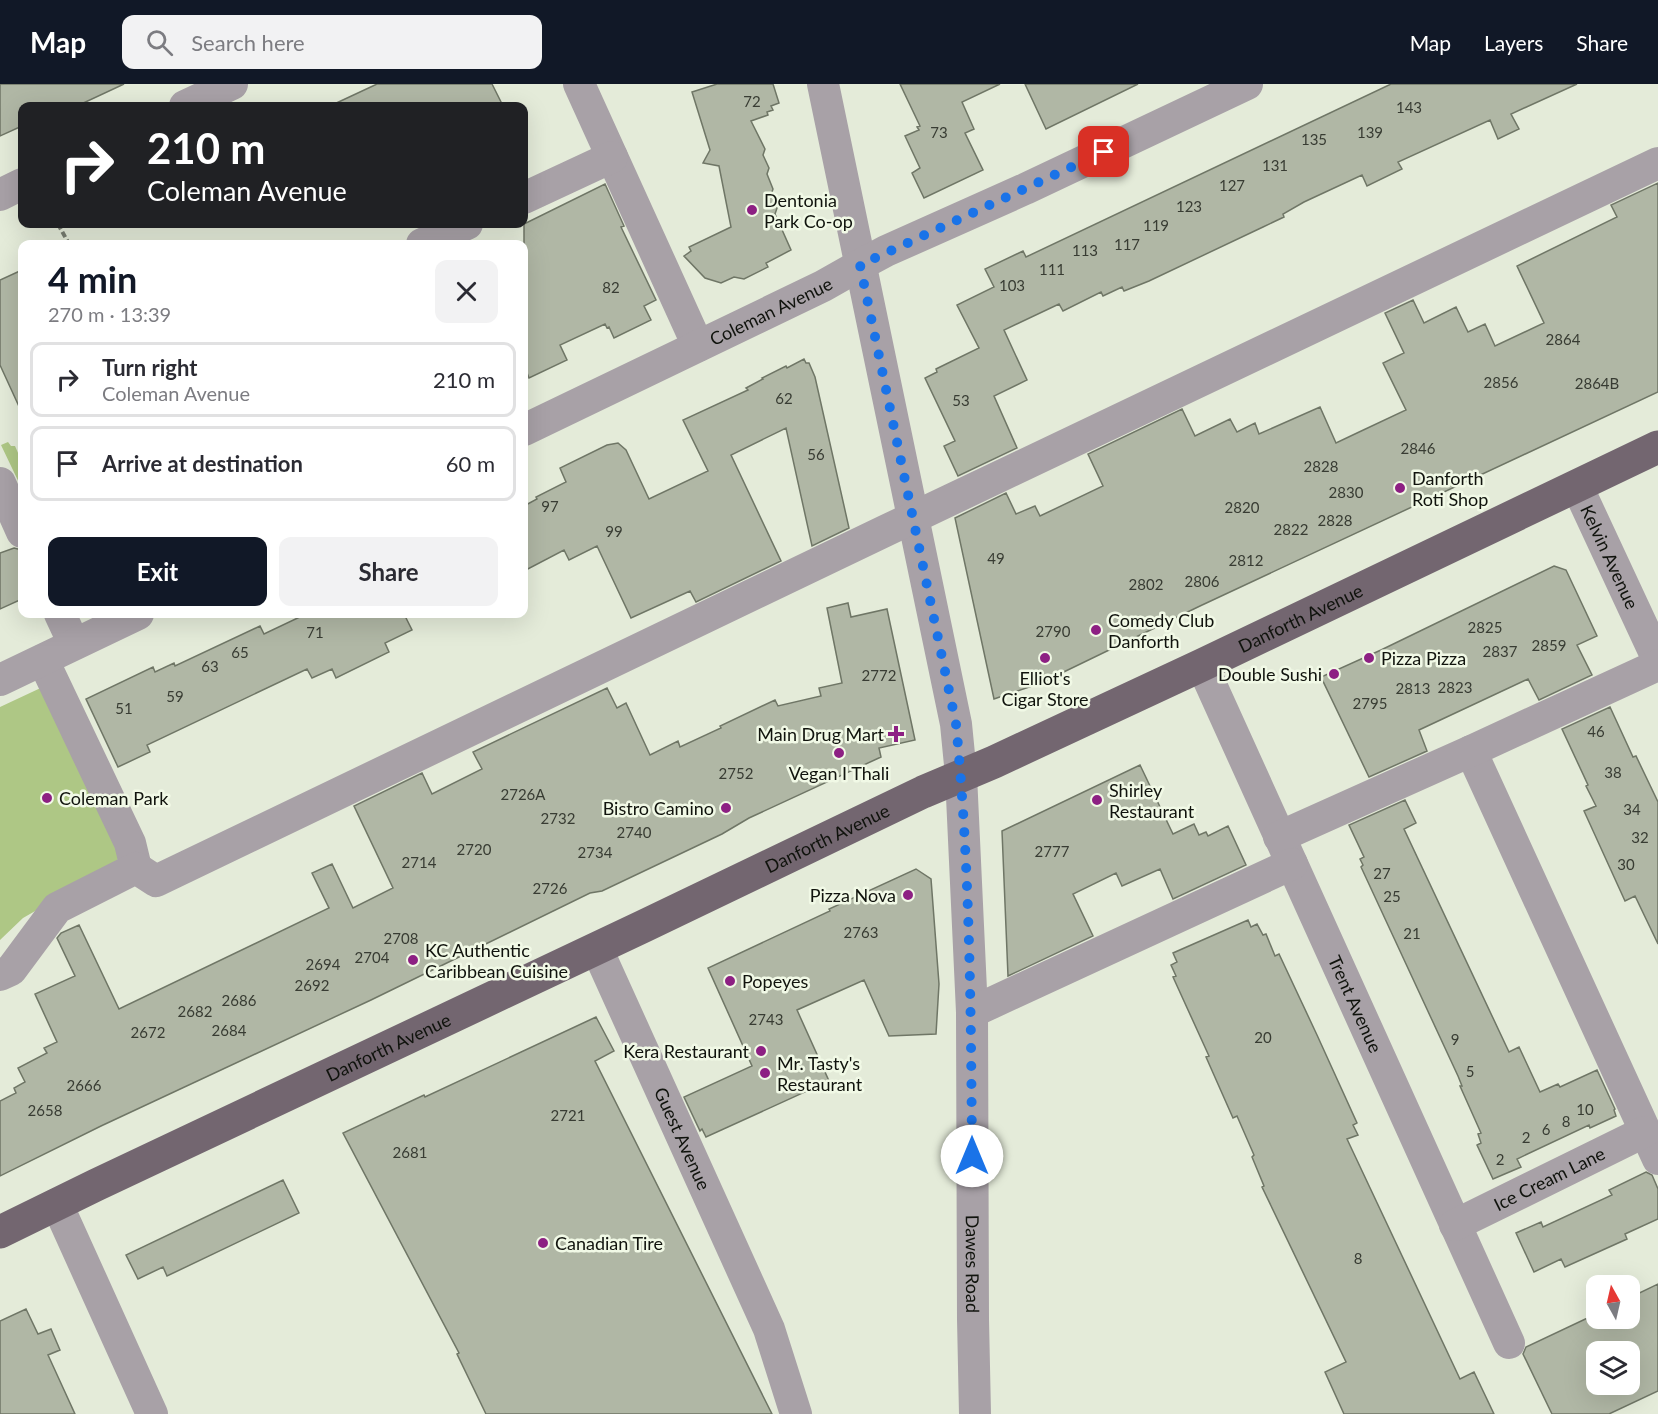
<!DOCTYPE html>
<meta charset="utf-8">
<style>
:root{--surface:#fff;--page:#f2f2f3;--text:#2b2b33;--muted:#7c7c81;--line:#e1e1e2;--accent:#111827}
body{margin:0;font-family:Lato,sans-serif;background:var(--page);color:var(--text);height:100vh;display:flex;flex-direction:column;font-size:22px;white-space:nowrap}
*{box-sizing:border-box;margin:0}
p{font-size:20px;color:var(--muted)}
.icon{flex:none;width:33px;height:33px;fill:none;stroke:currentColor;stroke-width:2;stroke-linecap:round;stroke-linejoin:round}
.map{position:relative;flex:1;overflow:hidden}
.details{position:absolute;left:18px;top:156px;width:510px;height:378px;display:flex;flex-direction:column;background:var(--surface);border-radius:12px;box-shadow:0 6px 24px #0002}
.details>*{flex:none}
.banner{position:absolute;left:18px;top:18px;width:510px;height:126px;border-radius:12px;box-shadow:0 6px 24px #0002;background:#202124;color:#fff;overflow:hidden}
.needle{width:39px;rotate:352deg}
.buttons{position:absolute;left:1586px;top:1191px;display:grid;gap:12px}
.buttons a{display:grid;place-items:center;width:54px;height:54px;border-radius:12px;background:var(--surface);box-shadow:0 6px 24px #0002;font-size:30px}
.pin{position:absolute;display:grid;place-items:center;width:51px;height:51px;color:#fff;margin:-26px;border-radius:12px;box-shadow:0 3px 9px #0006}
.me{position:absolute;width:66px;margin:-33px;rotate:0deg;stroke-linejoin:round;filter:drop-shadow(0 0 4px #0008)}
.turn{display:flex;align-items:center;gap:21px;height:126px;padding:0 30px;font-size:27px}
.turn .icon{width:78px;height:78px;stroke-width:2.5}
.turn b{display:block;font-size:42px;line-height:51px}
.round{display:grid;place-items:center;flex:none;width:63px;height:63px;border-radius:12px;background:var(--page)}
.summary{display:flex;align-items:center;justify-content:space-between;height:102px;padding:0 30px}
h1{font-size:36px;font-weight:700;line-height:45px;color:var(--accent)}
.cta{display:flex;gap:12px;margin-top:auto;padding:12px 30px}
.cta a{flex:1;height:69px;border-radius:12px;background:var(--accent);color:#fff;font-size:24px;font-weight:700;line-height:69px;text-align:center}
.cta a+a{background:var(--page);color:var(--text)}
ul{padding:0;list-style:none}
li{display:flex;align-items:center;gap:18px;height:75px;margin:0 12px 9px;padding:0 18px;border:3px solid var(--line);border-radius:12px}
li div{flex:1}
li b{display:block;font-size:22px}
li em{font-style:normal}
header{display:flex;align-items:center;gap:36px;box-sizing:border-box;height:84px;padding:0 30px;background:var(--accent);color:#fff}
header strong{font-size:28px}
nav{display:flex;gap:33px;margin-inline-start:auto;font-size:21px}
.search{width:420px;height:54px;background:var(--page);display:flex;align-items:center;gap:15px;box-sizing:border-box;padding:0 21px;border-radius:12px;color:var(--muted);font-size:22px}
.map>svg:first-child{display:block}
.green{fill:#aec785}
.building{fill:#b0b7a5;stroke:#6f7666;stroke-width:1.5;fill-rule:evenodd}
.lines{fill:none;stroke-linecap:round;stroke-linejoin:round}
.path{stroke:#787d71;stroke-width:4;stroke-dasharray:6 3;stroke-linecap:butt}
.minor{stroke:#a8a1a7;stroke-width:32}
.major{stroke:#736670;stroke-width:33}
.route{stroke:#1a73e8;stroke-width:10;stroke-dasharray:0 18}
.poi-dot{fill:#8d2083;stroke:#f1f9e6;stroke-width:2}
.labels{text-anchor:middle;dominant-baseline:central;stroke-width:5;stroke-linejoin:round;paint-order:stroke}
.number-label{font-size:15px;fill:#383c33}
.poi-label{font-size:18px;fill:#10130d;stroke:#f1f9e6;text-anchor:start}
.street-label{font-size:18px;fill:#10130d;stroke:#f1f9e6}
</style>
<header>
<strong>Map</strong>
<div class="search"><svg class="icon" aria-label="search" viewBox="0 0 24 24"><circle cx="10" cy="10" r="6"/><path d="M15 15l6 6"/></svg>Search here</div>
<nav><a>Map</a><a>Layers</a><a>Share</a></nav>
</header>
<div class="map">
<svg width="1658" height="1330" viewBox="0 0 1658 1330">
<rect width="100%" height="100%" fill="#e4ebd9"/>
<path class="green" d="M 8,358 L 11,362 L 15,362 L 22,378 L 22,405 L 1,361 Z
M 47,601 L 121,756 L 117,780 L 23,834 L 0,856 L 0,623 Z"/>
<path class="building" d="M 0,0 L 124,0 L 77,22 L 22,22 L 22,42 L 0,52 Z
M 377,0 L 492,0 L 503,22 L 330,22 Z
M 717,0 L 773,0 L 779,19 L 771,22 L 773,26 L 767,28 L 768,31 L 751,37 L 765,65 L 763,71 L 769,84 L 767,90 L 773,105 L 771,111 L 777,124 L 775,130 L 791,166 L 766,179 L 768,183 L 744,195 L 734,193 L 721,199 L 705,194 L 684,172 L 691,167 L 689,163 L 731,143 L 719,82 L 703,79 L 710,66 L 692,8 Z
M 900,0 L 1000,0 L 962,18 L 974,45 L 965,49 L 983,86 L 924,114 L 912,89 L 920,84 L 905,52 L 919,46 L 917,43 L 920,42 Z
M 1025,0 L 1138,0 L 1046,45 Z
M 1391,0 L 1577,0 L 1511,30 L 1519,45 L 1498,55 L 1490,36 L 1398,78 L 1402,85 L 1367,102 L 1362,91 L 1304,118 L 1283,130 L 1284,133 L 1263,143 L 1149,197 L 1124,207 L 1122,203 L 1103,212 L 1101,208 L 1063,227 L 1059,220 L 1004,246 L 1027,296 L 994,312 L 1017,364 L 958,392 L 944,362 L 955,357 L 925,294 L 937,288 L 936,285 L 979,264 L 957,221 L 994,203 L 985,185 L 1023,167 L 1026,173 Z
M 1658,99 L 1658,308 L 1200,522 L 1041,599 L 994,615 L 955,434 L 1006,409 L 1016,430 L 1035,422 L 1040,432 L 1103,402 L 1088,370 L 1182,325 L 1195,352 L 1230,335 L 1237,348 L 1255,339 L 1259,350 L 1320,323 L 1336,359 L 1357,349 L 1406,326 L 1383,279 L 1404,269 L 1385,229 L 1413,216 L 1424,239 L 1456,223 L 1468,248 L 1485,240 L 1495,262 L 1544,239 L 1517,182 L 1617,133 L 1611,121 Z
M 605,100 L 624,142 L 621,143 L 656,216 L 644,222 L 651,236 L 614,254 L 609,243 L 607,244 L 605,240 L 560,261 L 567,276 L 529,294 L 524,281 L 524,140 Z
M 22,186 L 22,329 L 0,281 L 0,196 Z
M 804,275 L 806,279 L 809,279 L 815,293 L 849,444 L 812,462 L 786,344 L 731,371 L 781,477 L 696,518 L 690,507 L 631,534 L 597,462 L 569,476 L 564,466 L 524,487 L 524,422 L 537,415 L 536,413 L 566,398 L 560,384 L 607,361 L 618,359 L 626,366 L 649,415 L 708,387 L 683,336 L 748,306 L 746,304 L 763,295 L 762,294 L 786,282 L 787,284 Z
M 14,464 L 22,466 L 22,515 L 0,525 L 0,469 Z
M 1554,482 L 1566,486 L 1597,552 L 1577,561 L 1592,591 L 1539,616 L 1528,595 L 1419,646 L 1427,667 L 1369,693 L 1321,593 L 1381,566 Z
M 848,519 L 851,533 L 887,525 L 915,656 L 879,664 L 881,673 L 749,734 L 722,750 L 602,807 L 590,809 L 371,916 L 101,1042 L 0,1092 L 0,1017 L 16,1009 L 14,1004 L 25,998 L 18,984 L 47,969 L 44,964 L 57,958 L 35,910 L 75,892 L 57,854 L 61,849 L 79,841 L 119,925 L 329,824 L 312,789 L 332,780 L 353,824 L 393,804 L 354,722 L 422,689 L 432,710 L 482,685 L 473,668 L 607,604 L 617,624 L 626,619 L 650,671 L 678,657 L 680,663 L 721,644 L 720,642 L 775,616 L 778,622 L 821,612 L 819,604 L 842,599 L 827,524 Z
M 306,530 L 404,530 L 412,546 L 385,559 L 389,568 L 336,594 L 332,585 L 312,594 L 307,585 L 147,661 L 150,668 L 118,683 L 86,615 L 153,583 L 155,588 L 174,579 L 175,582 L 260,542 L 264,550 Z
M 1610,623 L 1633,673 L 1636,672 L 1658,718 L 1658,860 L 1635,812 L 1625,817 L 1584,727 L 1596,722 L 1586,702 L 1588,701 L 1562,645 Z
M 1140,681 L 1173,750 L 1194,740 L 1199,751 L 1206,748 L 1208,752 L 1228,742 L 1246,781 L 1173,815 L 1160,785 L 1122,802 L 1116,789 L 1073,810 L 1093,852 L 1008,892 L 1002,747 Z
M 1405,716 L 1416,739 L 1404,745 L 1509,968 L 1519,963 L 1540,1008 L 1558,1000 L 1560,1003 L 1597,986 L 1615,1025 L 1614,1026 L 1616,1032 L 1590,1044 L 1589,1041 L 1517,1075 L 1521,1083 L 1493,1095 L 1477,1061 L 1481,1059 L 1478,1050 L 1481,1049 L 1460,1002 L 1462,1002 L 1458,992 L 1361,783 L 1363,781 L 1360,775 L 1364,773 L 1349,741 Z
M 916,785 L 931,795 L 939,900 L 936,950 L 889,952 L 864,896 L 797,926 L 829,997 L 706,1053 L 702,1045 L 700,1047 L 684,1013 L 752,982 L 708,884 L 830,827 L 829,825 Z
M 1248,836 L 1251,843 L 1257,840 L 1263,851 L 1266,850 L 1275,872 L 1279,870 L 1317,951 L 1357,1039 L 1353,1041 L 1358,1051 L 1347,1055 L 1460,1295 L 1474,1288 L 1494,1330 L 1344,1330 L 1325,1288 L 1346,1278 L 1262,1103 L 1264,1102 L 1252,1073 L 1254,1071 L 1237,1032 L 1233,1034 L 1206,973 L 1209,972 L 1173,893 L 1176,892 L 1171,881 L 1177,878 L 1173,869 Z
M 596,933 L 614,967 L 595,977 L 772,1330 L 486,1330 L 457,1270 L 459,1269 L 343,1049 L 424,1011 L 425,1013 Z
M 1646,1088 L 1652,1091 L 1658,1105 L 1658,1135 L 1625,1150 L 1627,1155 L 1565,1183 L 1561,1175 L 1534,1188 L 1516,1149 L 1541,1138 L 1543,1143 L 1612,1111 L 1609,1106 Z
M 283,1096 L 299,1129 L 167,1192 L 163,1183 L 138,1195 L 126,1171 Z
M 1658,1200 L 1658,1307 L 1609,1330 L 1552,1330 L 1523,1270 L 1526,1263 L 1596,1230 L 1596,1234 L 1629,1234 L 1629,1214 ZM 1596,1268 L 1629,1268 L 1629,1300 L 1596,1300 Z
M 26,1225 L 38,1250 L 51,1245 L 60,1266 L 48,1271 L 75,1330 L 0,1330 L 0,1237 Z"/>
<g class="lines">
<path class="path" d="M 58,140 L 69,160"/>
<g class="minor">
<path d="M 579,0 L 698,262"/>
<path id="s1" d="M 823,0 L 956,640 L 961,691 L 972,928 L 973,1235 L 975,1330"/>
<path d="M 185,22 L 232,0"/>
<path d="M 0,111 L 22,100"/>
<path d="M 524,114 L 612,73"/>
<path d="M 422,160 L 467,140"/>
<path id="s2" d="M 524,346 L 823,202 L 860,181 L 886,167 L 1025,105 L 1247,0"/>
<path d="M 0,399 L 22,448"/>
<path id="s3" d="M 1577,402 L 1658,576"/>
<path d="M 60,530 L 74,560"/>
<path d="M 43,576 L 130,759 L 136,784"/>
<path id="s4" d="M 1202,581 L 1509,1259"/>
<path d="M 0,596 L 138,530"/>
<path d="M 1471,667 L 1658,1075"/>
<path d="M 1279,753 L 1471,667 L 1658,581"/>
<path id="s5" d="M 597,865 L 769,1245 L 796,1330"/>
<path d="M 0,891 L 11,886 L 57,824 L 136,784 L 156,797 L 887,446 L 1658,79"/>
<path d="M 972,928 L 1292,780"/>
<path d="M 57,1120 L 152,1330"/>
<path id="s6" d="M 1455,1141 L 1644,1048"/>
</g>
<path class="major" id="s7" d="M 0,1148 L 96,1101 L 644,842 L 923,708 L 994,678 L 1202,581 L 1658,363"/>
</g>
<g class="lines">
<path class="route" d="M 972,1072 C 971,928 970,783 956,640 L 860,181 L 1104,68"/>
</g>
<g class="poi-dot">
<circle cx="752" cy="126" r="6"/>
<circle cx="1400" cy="404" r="6"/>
<circle cx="1096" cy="546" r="6"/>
<circle cx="1045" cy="574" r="6"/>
<circle cx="1369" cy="574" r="6"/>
<circle cx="1334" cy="590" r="6"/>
<path d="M893 641h6v6h6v6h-6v6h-6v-6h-6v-6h6z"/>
<circle cx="839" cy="669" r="6"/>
<circle cx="47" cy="714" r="6"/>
<circle cx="1097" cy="716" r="6"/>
<circle cx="726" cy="724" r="6"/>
<circle cx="908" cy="811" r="6"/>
<circle cx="413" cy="876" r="6"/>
<circle cx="730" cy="897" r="6"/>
<circle cx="761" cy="967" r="6"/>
<circle cx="765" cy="989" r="6"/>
<circle cx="543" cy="1159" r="6"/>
</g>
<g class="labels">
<g class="number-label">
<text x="752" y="17">72</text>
<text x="1409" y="23">143</text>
<text x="939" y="48">73</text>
<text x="1370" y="48">139</text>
<text x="1314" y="55">135</text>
<text x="1275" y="81">131</text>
<text x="1232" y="101">127</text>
<text x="1189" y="122">123</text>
<text x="1156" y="141">119</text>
<text x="1127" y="160">117</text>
<text x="1085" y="166">113</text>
<text x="1052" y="185">111</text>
<text x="1012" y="201">103</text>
<text x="611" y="203">82</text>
<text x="1563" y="255">2864</text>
<text x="1501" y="298">2856</text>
<text x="1597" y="299">2864B</text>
<text x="784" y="314">62</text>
<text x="961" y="316">53</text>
<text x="1418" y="364">2846</text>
<text x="816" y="370">56</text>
<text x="1321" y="382">2828</text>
<text x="1346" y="408">2830</text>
<text x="550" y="422">97</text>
<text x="1242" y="423">2820</text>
<text x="1335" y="436">2828</text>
<text x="1291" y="445">2822</text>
<text x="614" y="447">99</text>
<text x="996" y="474">49</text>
<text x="1246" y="476">2812</text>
<text x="1202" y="497">2806</text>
<text x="1146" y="500">2802</text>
<text x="1485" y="543">2825</text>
<text x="1053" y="547">2790</text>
<text x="315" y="548">71</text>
<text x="1549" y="561">2859</text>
<text x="1500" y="567">2837</text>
<text x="240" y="568">65</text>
<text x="210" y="582">63</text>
<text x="879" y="591">2772</text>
<text x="1455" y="603">2823</text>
<text x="1413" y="604">2813</text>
<text x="175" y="612">59</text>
<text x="1370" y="619">2795</text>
<text x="124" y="624">51</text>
<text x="1596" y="647">46</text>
<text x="1613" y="688">38</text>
<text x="736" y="689">2752</text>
<text x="523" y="710">2726A</text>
<text x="1632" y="725">34</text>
<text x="558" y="734">2732</text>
<text x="634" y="748">2740</text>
<text x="1640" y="753">32</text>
<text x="474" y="765">2720</text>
<text x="1052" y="767">2777</text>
<text x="595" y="768">2734</text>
<text x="419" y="778">2714</text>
<text x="1626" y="780">30</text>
<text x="1382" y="789">27</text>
<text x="550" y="804">2726</text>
<text x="1392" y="812">25</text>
<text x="861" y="848">2763</text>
<text x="1412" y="849">21</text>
<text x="401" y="854">2708</text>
<text x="372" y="873">2704</text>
<text x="323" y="880">2694</text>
<text x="312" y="901">2692</text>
<text x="239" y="916">2686</text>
<text x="195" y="927">2682</text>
<text x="766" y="935">2743</text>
<text x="229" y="946">2684</text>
<text x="148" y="948">2672</text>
<text x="1263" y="953">20</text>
<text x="1455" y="955">9</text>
<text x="1470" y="987">5</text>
<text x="84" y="1001">2666</text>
<text x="1585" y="1025">10</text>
<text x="45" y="1026">2658</text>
<text x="568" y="1031">2721</text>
<text x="1566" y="1037">8</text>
<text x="1546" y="1045">6</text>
<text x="1526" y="1053">2</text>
<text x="410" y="1068">2681</text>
<text x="1500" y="1075">2</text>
<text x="1358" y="1174">8</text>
</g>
<g class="poi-label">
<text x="764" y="116">Dentonia<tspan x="764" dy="21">Park Co-op</tspan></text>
<text x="1412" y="394">Danforth<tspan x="1412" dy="21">Roti Shop</tspan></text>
<text x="1108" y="536">Comedy Club<tspan x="1108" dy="21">Danforth</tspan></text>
<text x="1381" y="574">Pizza Pizza</text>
<text x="1322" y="590" text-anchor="end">Double Sushi</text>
<text x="1045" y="594" text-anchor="middle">Elliot's<tspan x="1045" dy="21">Cigar Store</tspan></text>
<text x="884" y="650" text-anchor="end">Main Drug Mart</text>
<text x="839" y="689" text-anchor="middle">Vegan I Thali</text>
<text x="1109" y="706">Shirley<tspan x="1109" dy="21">Restaurant</tspan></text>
<text x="59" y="714">Coleman Park</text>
<text x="714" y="724" text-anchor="end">Bistro Camino</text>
<text x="896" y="811" text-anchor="end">Pizza Nova</text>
<text x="425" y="866">KC Authentic<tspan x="425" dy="21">Caribbean Cuisine</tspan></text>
<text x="742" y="897">Popeyes</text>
<text x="749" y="967" text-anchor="end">Kera Restaurant</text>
<text x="777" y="979">Mr. Tasty's<tspan x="777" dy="21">Restaurant</tspan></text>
<text x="555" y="1159">Canadian Tire</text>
</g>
<g class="street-label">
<text stroke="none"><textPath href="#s2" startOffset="274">Coleman Avenue</textPath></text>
<text stroke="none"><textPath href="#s3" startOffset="78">Kelvin Avenue</textPath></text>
<text stroke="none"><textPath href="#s7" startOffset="1438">Danforth Avenue</textPath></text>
<text stroke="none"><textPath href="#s7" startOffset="916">Danforth Avenue</textPath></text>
<text stroke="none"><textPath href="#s4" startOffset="372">Trent Avenue</textPath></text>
<text stroke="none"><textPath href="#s7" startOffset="430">Danforth Avenue</textPath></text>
<text stroke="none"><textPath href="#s5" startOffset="208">Guest Avenue</textPath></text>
<text stroke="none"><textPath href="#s6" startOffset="105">Ice Cream Lane</textPath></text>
<text stroke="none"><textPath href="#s1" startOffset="1194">Dawes Road</textPath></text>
</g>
</g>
</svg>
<div class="buttons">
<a><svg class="needle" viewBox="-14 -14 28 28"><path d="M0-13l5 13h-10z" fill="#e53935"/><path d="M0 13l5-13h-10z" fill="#7c7c81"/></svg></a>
<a><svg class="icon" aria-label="layers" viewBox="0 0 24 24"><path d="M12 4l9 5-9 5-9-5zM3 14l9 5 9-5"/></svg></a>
</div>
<div class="pin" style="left:1104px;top:68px;background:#d93025"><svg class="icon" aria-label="arrive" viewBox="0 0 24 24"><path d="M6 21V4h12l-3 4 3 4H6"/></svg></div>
<svg class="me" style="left:972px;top:1072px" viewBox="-20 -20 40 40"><circle r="19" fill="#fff"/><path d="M0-13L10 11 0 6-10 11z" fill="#1a73e8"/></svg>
<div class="banner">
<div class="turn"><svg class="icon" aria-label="right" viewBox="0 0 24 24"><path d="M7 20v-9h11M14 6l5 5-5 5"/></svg><div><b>210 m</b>Coleman Avenue</div></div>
</div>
<section class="details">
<div class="summary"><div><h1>4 min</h1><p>270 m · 13:39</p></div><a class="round"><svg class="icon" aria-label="close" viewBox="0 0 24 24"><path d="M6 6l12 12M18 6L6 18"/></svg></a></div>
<ul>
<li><svg class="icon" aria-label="right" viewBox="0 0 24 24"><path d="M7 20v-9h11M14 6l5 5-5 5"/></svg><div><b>Turn right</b><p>Coleman Avenue</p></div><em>210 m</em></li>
<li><svg class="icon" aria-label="arrive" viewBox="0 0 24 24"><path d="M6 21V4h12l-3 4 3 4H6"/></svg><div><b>Arrive at destination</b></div><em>60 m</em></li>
</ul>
<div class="cta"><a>Exit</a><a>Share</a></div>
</section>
</div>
